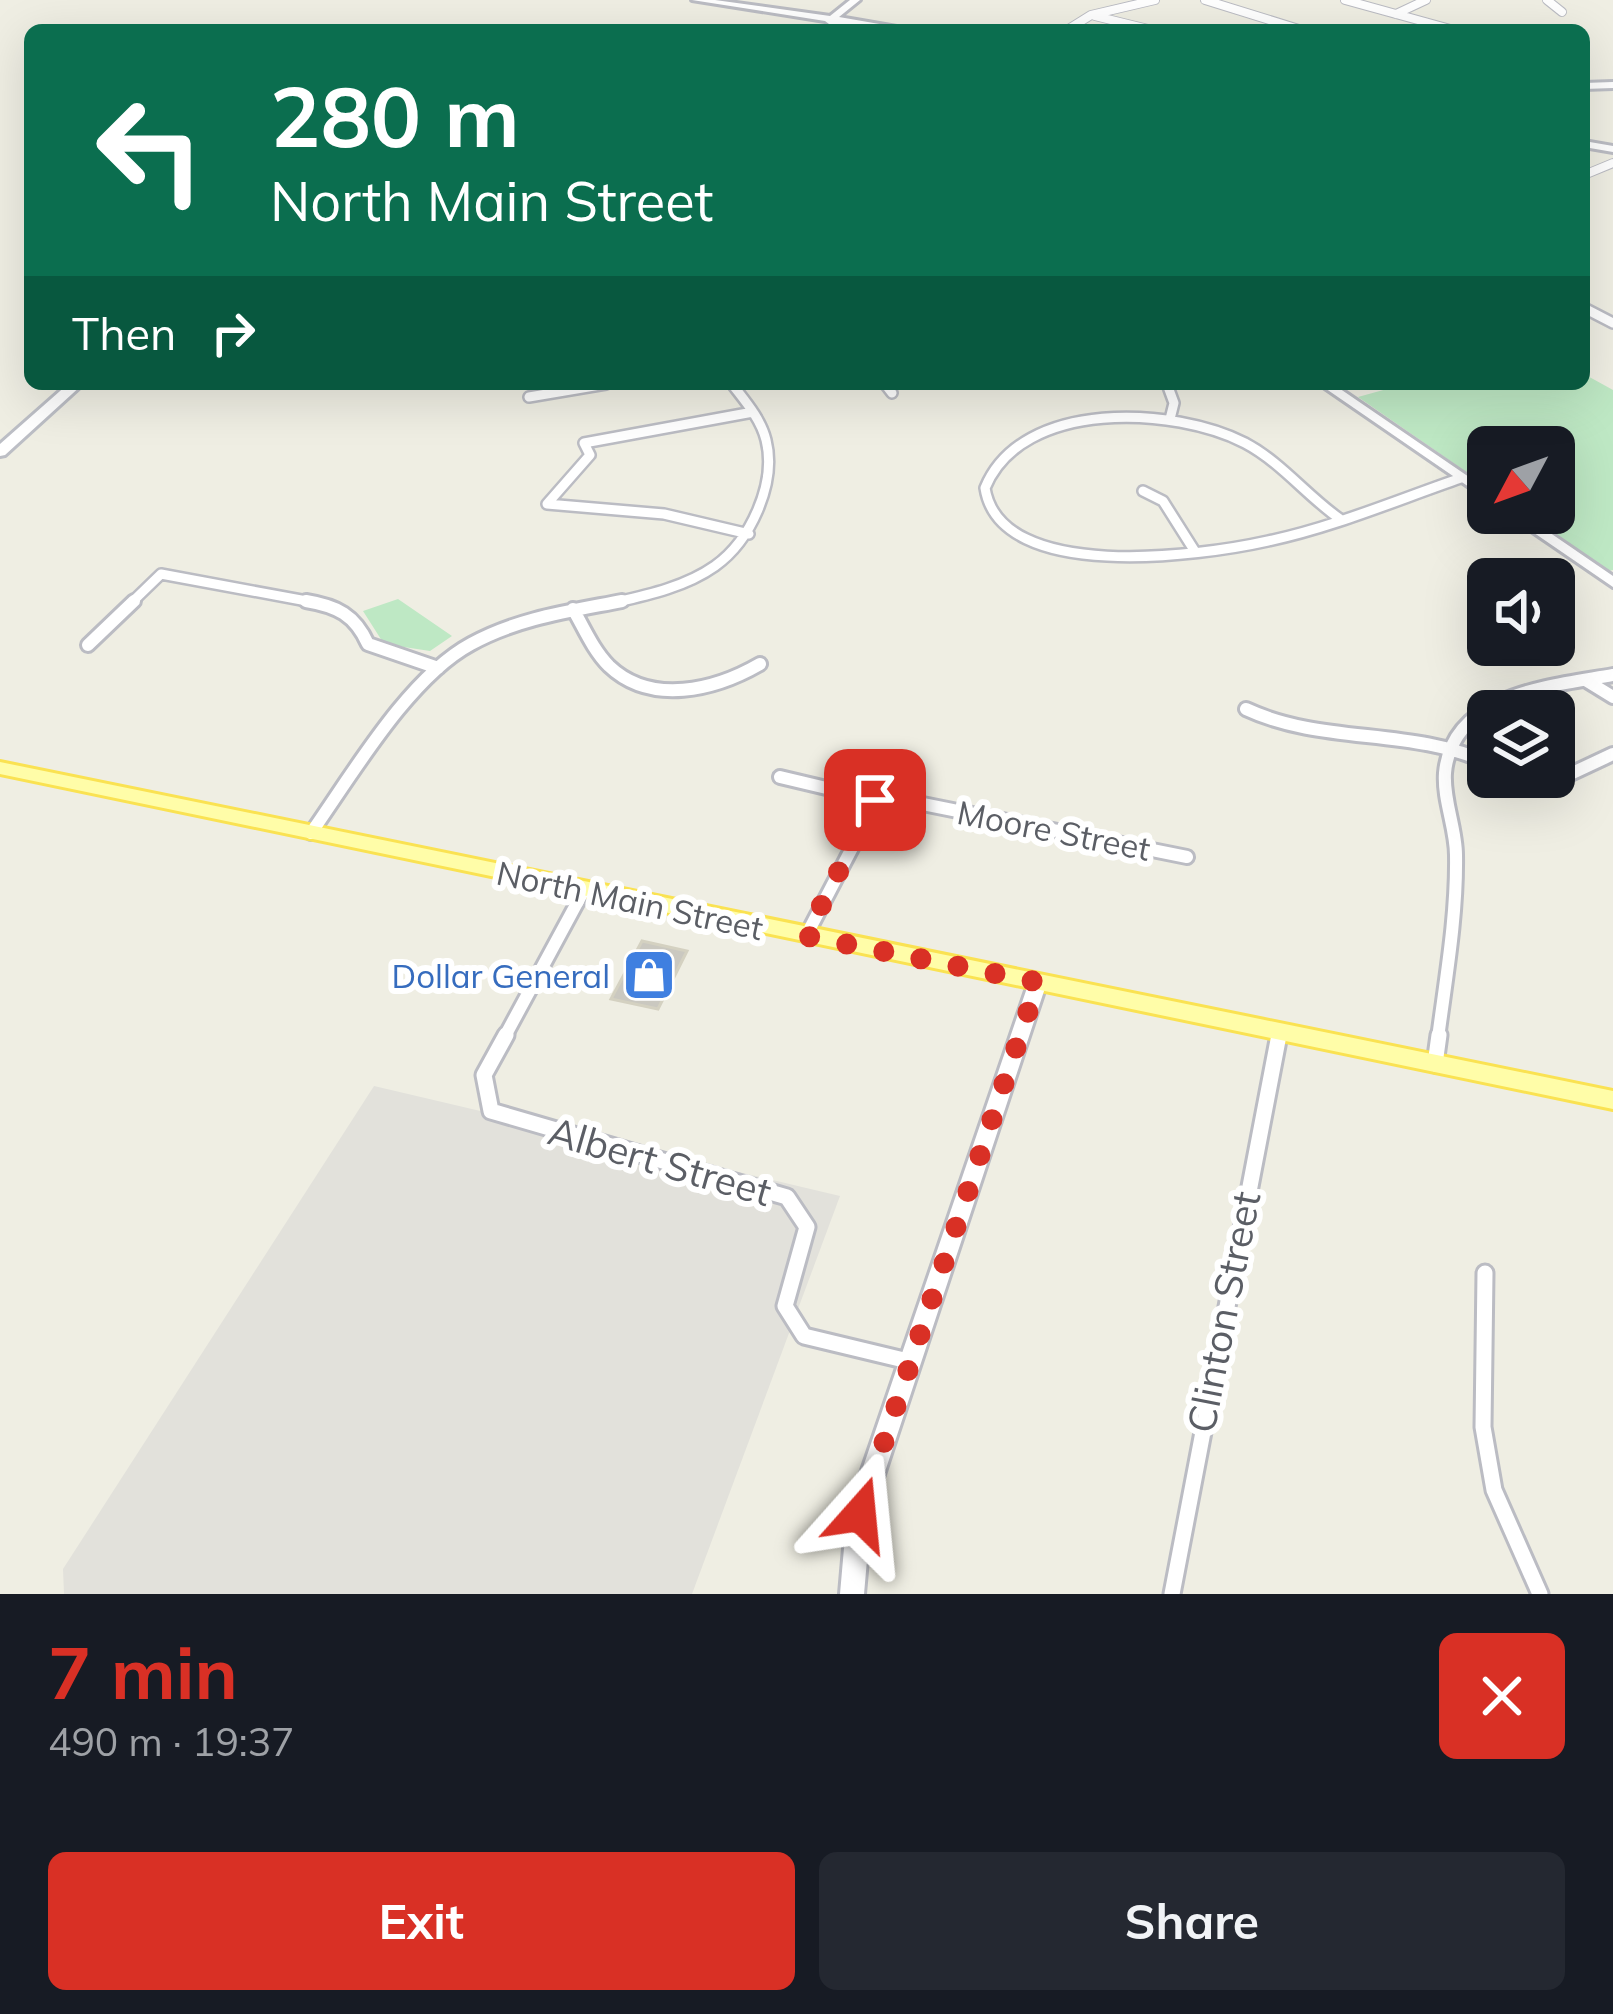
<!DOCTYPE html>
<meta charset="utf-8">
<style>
:root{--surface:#171b24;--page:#242831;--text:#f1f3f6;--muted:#9ea1a6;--accent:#d93025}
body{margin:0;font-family:Mulish,sans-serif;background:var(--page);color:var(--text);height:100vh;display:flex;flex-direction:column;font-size:45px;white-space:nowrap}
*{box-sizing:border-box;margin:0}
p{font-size:39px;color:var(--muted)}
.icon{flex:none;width:66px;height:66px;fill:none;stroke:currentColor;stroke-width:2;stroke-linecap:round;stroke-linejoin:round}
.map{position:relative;height:1594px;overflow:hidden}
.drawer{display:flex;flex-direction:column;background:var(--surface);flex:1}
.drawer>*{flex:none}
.banner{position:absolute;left:24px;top:24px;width:1566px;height:366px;border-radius:18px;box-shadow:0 12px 48px #0002;background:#0b6e4f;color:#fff;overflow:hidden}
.needle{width:78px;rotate:229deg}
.fabs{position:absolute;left:1467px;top:426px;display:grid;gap:24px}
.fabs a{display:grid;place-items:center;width:108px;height:108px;border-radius:18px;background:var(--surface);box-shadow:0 12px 48px #0002;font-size:60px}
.pin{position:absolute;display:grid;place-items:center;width:102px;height:102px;color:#fff;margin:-51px;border-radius:24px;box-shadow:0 6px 18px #0006}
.me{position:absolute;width:132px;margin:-66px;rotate:18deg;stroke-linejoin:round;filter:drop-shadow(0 0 9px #0008)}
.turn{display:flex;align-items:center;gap:42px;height:252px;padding:0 48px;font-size:54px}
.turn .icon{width:156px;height:156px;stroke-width:2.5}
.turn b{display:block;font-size:84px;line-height:102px}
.then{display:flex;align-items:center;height:114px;padding:0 48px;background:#0003;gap:24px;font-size:45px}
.round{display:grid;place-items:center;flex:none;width:126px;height:126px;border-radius:18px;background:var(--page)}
.head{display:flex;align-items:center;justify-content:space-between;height:204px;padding:0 48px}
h1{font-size:72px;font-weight:700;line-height:90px;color:var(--accent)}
.button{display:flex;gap:24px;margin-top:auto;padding:24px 48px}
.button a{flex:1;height:138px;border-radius:18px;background:var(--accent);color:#fff;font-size:48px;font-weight:700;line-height:138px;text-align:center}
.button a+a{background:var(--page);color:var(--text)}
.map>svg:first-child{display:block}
.industrial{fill:#e2e1db}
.green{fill:#bee8c4}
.building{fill:#cac8c0;stroke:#d4d1c1;stroke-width:3}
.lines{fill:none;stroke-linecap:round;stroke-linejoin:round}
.minor-far3-casing{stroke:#bbbcc3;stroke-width:10}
.minor-far2-casing{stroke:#bbbcc3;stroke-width:14}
.minor-far1-casing{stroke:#bbbcc3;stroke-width:18}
.minor-casing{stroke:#bbbcc3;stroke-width:21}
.tertiary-casing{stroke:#bbbcc3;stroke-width:6}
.secondary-casing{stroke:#bcbec5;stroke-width:6}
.primary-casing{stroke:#fae252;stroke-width:6}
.minor-far3{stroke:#fff;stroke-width:8}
.minor-far2{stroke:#fff;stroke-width:9}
.minor-far1{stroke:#fff;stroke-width:12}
.minor{stroke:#fff;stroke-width:15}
.tertiary{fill:#fff;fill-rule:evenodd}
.secondary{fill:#fff;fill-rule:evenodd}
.primary{fill:#fffda8;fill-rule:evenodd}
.route{stroke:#d93025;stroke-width:21;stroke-dasharray:0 37.8}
.labels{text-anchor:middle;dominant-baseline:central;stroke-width:12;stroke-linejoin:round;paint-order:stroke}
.street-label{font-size:33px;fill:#5b5e65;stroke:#fff}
.shop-label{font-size:33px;fill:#366cbe;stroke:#fff;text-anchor:end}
.near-street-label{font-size:39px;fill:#5b5e65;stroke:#fff}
</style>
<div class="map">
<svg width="1613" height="1594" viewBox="0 0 1613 1594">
<rect width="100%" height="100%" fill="#efeee3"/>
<path class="industrial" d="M 374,1086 L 840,1196 L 692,1594 L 64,1594 L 63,1569 Z"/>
<path class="green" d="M 1584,374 L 1613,390 L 1613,570 L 1609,571 L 1525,513 L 1554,513 L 1554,447 L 1488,447 L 1488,487 L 1358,397 L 1405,384 L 1584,384 Z
M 398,599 L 452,636 L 430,651 L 384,644 L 363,611 Z"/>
<path class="building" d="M 642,941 L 687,951 L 658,1009 L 611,999 Z"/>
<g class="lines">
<g class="minor-far3-casing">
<path id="minor-far3" d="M 1205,0 L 1302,30
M 1345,0 L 1454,30
M 1547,0 L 1562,12
M 1396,14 L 1426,0
M 1095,16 L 1152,30
M 1067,30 L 1091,15 L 1155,0
M 1584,175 L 1613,163"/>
</g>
<g class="minor-far2-casing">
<path id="minor-far2" d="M 1584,308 L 1613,323
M 885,384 L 892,393
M 1167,384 L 1174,403 L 1170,419
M 529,397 L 606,384
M 1143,491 L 1163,501 L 1194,550
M 1340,519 C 1307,496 1281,462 1245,443 C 1175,407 1022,398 985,488 C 1000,584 1201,556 1268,541 C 1334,527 1397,500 1461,478
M 749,534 L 664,514 L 547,504 L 590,455 L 584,443 L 753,412
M 130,604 L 161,574 L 323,604
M 608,604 C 643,596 684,588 715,566 C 750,541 777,484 766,440 C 761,419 745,401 732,384"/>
</g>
<g class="minor-far1-casing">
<path id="minor-far1" d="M 306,601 C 337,606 355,615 368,644 L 438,668
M 573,609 C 584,628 593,650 609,666 C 651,706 715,690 760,664
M 88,645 L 134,601
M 1587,681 L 1613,697
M 1246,709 C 1323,745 1411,727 1488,763
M 780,777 L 877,800 L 893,798 L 1187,857
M 1511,777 L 1551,783 L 1613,754
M 311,833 C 352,775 408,678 471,644 C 518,618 571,611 622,601
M 806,936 L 877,800
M 504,1038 L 584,890
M 1279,1038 L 1280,1032
M 1438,1038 C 1446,977 1457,916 1456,855 C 1456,828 1443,800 1445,773 C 1452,693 1552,686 1613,675"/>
</g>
<g class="minor-casing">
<path id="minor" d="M 506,1035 L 484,1075 L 491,1111 L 787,1197 L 807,1227 L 785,1306 L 804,1336 L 908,1361
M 1435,1064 L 1439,1035
M 1485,1273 L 1483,1427 L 1494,1490 L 1540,1594
M 1172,1594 L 1279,1035"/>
</g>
<g class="tertiary-casing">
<path id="tertiary" d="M 692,0 L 715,0 L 830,16 L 850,0 L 860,0 L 839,17 L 914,30 L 829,24 L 825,21 Z
M 1584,141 L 1613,146 L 1613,152 L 1584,147 Z
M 1319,384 L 1333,384 L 1488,490 L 1488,500 Z
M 1505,513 L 1521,513 L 1613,576 L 1613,587 Z
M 1038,976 L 1044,978 L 1047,982 L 871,1514 L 864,1594 L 840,1594 L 847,1514 L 1029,982 L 1032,978 Z"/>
</g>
<g class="secondary-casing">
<path id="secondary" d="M 1613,82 L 1613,88 L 1584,89 L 1584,83 Z
M 68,384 L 83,384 L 5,455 L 0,456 L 0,444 Z"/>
</g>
<g class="primary-casing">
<path id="primary" d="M 0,762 L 1613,1091 L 1613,1109 L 0,774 Z"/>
</g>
<use href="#minor-far3" class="minor-far3"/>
<use href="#minor-far2" class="minor-far2"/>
<use href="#minor-far1" class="minor-far1"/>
<use href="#minor" class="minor"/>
<use href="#tertiary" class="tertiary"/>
<use href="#secondary" class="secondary"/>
<use href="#primary" class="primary"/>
</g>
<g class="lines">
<path class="route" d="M 860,1514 L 1038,982 L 806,936 L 875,800"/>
</g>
<defs>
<g id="shop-square" transform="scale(2.7)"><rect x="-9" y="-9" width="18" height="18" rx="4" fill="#3f7fe0" stroke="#fff"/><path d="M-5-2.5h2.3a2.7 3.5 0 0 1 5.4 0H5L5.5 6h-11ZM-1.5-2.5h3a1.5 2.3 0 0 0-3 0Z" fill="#fff"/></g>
</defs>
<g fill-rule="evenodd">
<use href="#shop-square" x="649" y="975"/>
</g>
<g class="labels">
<g class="street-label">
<text transform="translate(1054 830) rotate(11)">Moore Street</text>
<text transform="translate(630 900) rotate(12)">North Main Street</text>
</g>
<g class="shop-label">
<text x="610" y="975">Dollar General</text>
</g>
<g class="near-street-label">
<text transform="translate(660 1161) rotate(16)">Albert Street</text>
<text transform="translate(1223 1312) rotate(-79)">Clinton Street</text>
</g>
</g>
</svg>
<div class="fabs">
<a><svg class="needle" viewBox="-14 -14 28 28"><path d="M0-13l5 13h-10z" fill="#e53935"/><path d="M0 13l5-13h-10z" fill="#9ea1a6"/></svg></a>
<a><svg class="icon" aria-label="sound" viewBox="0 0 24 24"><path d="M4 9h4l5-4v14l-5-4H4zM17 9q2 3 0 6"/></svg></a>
<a><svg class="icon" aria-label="layers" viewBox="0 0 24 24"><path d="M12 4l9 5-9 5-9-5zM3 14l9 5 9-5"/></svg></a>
</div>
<div class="pin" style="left:875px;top:800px;background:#d93025"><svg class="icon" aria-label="arrive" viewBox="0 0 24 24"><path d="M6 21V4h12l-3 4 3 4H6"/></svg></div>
<svg class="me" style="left:860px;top:1514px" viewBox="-20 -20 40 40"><path d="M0-17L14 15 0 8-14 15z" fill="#d93025" stroke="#fff" stroke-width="4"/></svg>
<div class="banner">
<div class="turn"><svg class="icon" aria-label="left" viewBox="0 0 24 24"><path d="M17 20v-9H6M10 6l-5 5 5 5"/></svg><div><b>280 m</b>North Main Street</div></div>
<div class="then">Then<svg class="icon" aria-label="right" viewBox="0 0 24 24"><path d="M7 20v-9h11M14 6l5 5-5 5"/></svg></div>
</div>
</div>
<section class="drawer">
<div class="head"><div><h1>7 min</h1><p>490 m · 19:37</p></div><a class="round" style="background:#d93025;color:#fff"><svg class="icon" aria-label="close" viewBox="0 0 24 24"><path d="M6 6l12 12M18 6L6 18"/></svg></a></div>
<div class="button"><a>Exit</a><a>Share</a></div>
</section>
